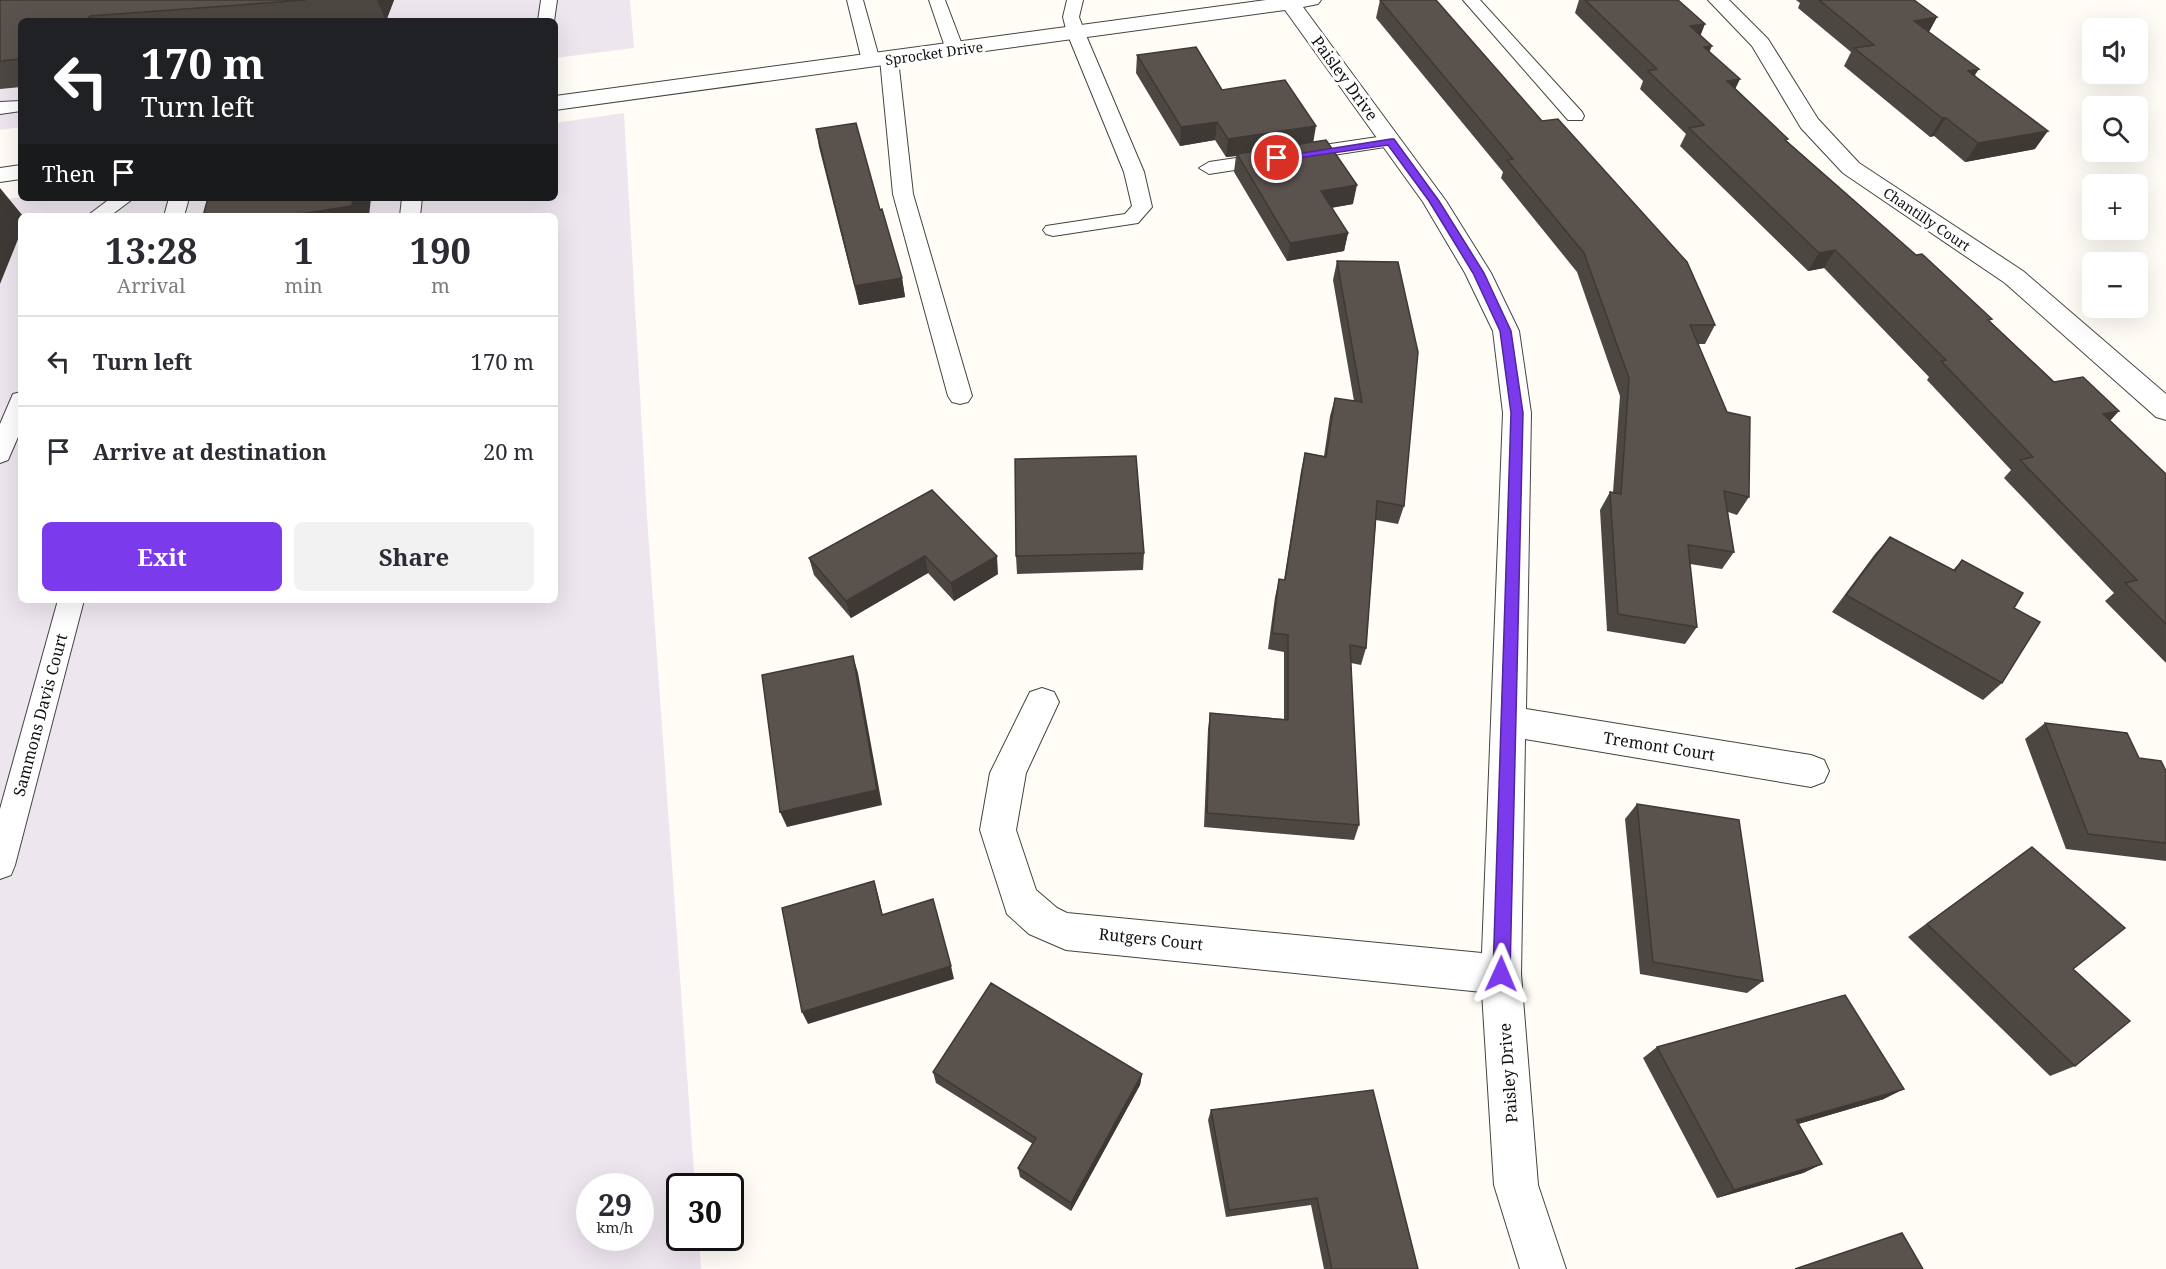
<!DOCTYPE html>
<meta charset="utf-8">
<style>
:root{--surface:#fff;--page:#f2f2f3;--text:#2b2b33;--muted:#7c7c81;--line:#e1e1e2;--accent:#7c3aed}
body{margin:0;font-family:"Noto Serif",serif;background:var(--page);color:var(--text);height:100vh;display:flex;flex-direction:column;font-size:22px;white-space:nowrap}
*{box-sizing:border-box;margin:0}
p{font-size:20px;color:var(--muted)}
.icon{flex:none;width:33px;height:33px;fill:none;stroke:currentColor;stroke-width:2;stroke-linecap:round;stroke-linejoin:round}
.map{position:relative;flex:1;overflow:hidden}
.side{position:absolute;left:18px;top:213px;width:540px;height:390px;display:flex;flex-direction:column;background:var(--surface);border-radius:9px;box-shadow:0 6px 24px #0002}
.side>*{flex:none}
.hud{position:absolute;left:18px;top:18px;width:540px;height:183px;border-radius:9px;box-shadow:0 6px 24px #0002;background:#202124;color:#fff;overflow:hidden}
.controls{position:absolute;left:2082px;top:18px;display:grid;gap:12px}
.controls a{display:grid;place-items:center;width:66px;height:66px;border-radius:9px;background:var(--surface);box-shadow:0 6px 24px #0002;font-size:30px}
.speed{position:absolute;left:576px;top:1173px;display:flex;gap:12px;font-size:30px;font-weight:700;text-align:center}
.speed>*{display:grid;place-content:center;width:78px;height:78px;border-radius:50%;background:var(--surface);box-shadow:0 6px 24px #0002;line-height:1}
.speed small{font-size:15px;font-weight:400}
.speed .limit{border:3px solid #111;border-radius:9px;background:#fff;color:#111}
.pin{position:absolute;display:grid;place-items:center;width:51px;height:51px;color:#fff;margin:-26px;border:3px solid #fff;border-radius:50%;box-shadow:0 2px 6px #0007}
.me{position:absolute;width:66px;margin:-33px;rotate:1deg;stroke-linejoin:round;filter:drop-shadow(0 0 4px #0008)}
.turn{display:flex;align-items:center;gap:21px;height:126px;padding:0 24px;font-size:27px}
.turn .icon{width:78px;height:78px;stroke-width:2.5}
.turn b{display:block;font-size:42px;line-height:51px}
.then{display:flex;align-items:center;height:57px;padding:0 24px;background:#0003;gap:12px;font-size:22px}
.eta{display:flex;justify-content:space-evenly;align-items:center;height:102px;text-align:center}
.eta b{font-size:36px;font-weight:700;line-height:42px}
.action{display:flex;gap:12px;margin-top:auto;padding:12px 24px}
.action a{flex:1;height:69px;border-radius:9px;background:var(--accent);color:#fff;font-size:24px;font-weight:700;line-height:69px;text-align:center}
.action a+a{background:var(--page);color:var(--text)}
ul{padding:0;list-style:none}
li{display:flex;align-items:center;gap:18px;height:90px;padding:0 24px;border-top:2px solid var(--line)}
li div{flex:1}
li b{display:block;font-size:22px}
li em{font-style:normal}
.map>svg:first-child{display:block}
.industrial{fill:#eee6ef;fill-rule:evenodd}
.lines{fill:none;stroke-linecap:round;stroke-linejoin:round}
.lane-casing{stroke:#444;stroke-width:2}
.street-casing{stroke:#444;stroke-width:2}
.lane{fill:#fff;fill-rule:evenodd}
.street{fill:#fff;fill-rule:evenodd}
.wall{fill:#4d4742}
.shaded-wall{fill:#3f3936}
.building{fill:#5a524d;stroke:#3f3936;stroke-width:1.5}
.route{fill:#7c3aed;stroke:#51269a;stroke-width:1.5}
.labels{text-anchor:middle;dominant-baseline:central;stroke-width:6;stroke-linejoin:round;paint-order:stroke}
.far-street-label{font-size:14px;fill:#111;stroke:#fff}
.street-label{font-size:16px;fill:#111;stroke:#fff}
</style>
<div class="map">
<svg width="2166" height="1269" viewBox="0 0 2166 1269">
<rect width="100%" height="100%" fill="#fffdf5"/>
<path class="industrial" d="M 0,0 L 630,0 L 634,48 L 555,58 L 555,21 L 21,21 L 21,127 L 0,130 Z
M 624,113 L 647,516 L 695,1186 L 680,1186 L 680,1238 L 699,1238 L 701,1269 L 0,1269 L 0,200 L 21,197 L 555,198 L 555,123 ZM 21,216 L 555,216 L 555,600 L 21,600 ZM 590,1186 L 640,1186 L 640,1238 L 590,1238 Z"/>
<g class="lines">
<g class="lane-casing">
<path id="lane" d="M 541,0 L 557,0 L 554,21 L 538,21 Z
M 847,0 L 863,0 L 880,61 L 877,65 L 871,66 L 862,61 Z
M 929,0 L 945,0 L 964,50 L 961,54 L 955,55 L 946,50 Z
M 1067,0 L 1083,0 L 1079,17 L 1085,33 L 1144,172 L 1152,207 L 1138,223 L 1053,236 L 1046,234 L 1043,230 L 1046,226 L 1125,214 L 1132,206 L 1124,172 L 1067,33 L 1063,17 Z
M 1463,0 L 1480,0 L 1582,112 L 1584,116 L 1582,120 L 1568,120 Z
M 889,54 L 898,59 L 913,194 L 972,396 L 968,402 L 960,404 L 952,402 L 948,396 L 893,194 L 880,59 Z
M 21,101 L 21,111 L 0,114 L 0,102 Z
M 1391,135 L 1400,141 L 1398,145 L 1209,174 L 1199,168 L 1209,162 Z
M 111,198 L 134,198 L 110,216 L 87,216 Z
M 169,198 L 189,198 L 184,216 L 164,216 Z
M 402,198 L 422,198 L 420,216 L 400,216 Z
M 21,392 L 21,430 L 8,460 L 0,463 L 0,424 L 13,394 Z
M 58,600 L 84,600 L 15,865 L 11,875 L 0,879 L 0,809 Z"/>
</g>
<g class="street-casing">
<path id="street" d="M 1266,0 L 1321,0 L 1318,4 L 1303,7 L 1446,201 L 1491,273 L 1519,331 L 1531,413 L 1526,709 L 1811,755 L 1824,760 L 1829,771 L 1824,782 L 1811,787 L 1525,739 L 1521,974 L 1538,1185 L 1566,1269 L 1520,1269 L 1494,1185 L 1482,992 L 1066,950 L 1029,934 L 1007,914 L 980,830 L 990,773 L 1030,692 L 1042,688 L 1054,692 L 1059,702 L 1026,773 L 1016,830 L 1036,890 L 1057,908 L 1067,913 L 1482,953 L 1503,413 L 1493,331 L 1465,273 L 1423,202 L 1285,10 L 555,110 L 555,96 Z
M 1708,0 L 1729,0 L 1768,39 L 1818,119 L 1859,163 L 2023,271 L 2166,394 L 2166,420 L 2156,417 L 2005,283 L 1843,173 L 1801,128 L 1752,46 Z
M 21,165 L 21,179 L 0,182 L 0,168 Z"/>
</g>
<use href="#lane" class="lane"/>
<use href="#street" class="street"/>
</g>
<path class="wall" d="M 0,0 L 394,0 L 386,21 L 21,21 L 21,87 L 0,89 Z
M 1380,0 L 1715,325 L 1705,344 L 1698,344 L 1749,497 L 1737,515 L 1728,512 L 1734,552 L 1722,569 L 1690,564 L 1697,627 L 1685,644 L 1607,631 L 1600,510 L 1610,492 L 1613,492 L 1620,396 L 1577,272 L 1501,178 L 1503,172 L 1376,18 Z
M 1579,0 L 1678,0 L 1700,35 L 1710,52 L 1735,89 L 1787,141 L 1990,321 L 2054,382 L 2110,421 L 2166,474 L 2166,663 L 2105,601 L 2114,593 L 2004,478 L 2011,470 L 1927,380 L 1929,377 L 1824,268 L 1808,271 L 1680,146 L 1686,134 L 1640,89 L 1643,81 L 1575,13 Z
M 1796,0 L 1914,0 L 1937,17 L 1929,32 L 1975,75 L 2035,149 L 1965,162 L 1934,136 L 1930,137 L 1844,66 L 1851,52 L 1798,8 L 1800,3 Z
M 1137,55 L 1222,90 L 1313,142 L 1353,204 L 1331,208 L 1348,233 L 1344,251 L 1287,261 L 1234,172 L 1236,156 L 1226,157 L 1215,140 L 1180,146 L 1136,73 Z
M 816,129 L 880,210 L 902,278 L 905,297 L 859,305 L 819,147 Z
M 1337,261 L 1404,506 L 1398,524 L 1376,520 L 1366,648 L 1361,665 L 1351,663 L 1359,825 L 1354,840 L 1204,827 L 1208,729 L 1210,713 L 1284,719 L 1284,652 L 1268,649 L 1275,597 L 1279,579 L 1284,580 L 1301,471 L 1305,453 L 1324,456 L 1330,416 L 1335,398 L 1354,401 L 1333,280 Z
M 932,490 L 998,574 L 954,601 L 928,573 L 851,618 L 814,575 L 809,558 Z
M 1890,537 L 1953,570 L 1962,560 L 2002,683 L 1983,700 L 1832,612 L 1875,554 Z
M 1144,553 L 1143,570 L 1017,574 L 1016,556 Z
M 2045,723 L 2139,758 L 2166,771 L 2166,861 L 2066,849 L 2025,739 Z
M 1637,804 L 1763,981 L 1747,993 L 1640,974 L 1625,819 Z
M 2032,847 L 2073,969 L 2075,1066 L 2050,1076 L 1908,937 Z
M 1657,1047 L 1884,1099 L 1798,1124 L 1822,1164 L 1803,1173 L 1717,1198 L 1643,1058 Z
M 933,1072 L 1142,1074 L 1140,1085 L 1071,1211 L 1020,1177 L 1018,1168 L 1033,1144 L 936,1083 Z
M 1211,1110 L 1418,1269 L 1324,1269 L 1311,1205 L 1226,1217 L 1208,1120 Z"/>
<path class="shaded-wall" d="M 377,0 L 394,0 L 386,21 Z
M 90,16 L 93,21 L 86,21 Z
M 1937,17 L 1927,35 L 1914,21 Z
M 1705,24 L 1698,42 L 1690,26 Z
M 1712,46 L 1704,64 L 1704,47 Z
M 1979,69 L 1967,87 L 1968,71 Z
M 1740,79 L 1731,98 L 1727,81 Z
M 1942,118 L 1946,118 L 1934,136 L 1930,137 Z
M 1217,122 L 1215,140 L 1180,146 L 1181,127 Z
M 1316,126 L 1313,144 L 1237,154 L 1236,156 L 1226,157 L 1228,139 Z
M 2048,131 L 2035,149 L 1965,162 L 1978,143 Z
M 1357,185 L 1353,204 L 1317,210 L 1321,191 Z
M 0,188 L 23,216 L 21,216 L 21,232 L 0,284 Z
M 353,198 L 371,198 L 369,216 L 287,216 Z
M 1348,233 L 1344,251 L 1287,261 L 1290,243 Z
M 1835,250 L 1824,268 L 1808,271 L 1819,253 Z
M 902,278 L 905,297 L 859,305 L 855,286 Z
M 2119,411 L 2102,430 L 2103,414 Z
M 925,556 L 928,573 L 851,618 L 846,601 Z
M 997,556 L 998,574 L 954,601 L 951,583 Z
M 853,656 L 858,673 L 882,805 L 787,827 L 780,812 Z
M 874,881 L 878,895 L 886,928 L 882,915 Z
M 951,966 L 954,979 L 808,1024 L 802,1012 Z
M 1142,1074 L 1140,1085 L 1071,1211 L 1071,1203 Z
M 1904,1089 L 1884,1099 L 1778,1130 L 1796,1120 Z
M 1822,1164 L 1803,1173 L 1717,1198 L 1734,1190 Z"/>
<path class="building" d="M 0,0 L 306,0 L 90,16 L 86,21 L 21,21 L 21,59 L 0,61 Z
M 1380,0 L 1436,0 L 1542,121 L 1558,119 L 1687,262 L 1715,325 L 1690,325 L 1727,412 L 1750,417 L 1749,497 L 1724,491 L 1734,552 L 1688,545 L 1697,627 L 1618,614 L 1610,492 L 1621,494 L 1629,378 L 1584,253 L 1507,160 L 1513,159 Z
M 1585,0 L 1678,0 L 1705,24 L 1690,26 L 1712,46 L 1704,47 L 1740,79 L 1727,81 L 1788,139 L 1785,140 L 1916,255 L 1922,254 L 1992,319 L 1988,320 L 2054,382 L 2083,377 L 2119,411 L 2103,414 L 2166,474 L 2166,624 L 2125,583 L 2137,580 L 2020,460 L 2033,457 L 1941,361 L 1946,360 L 1835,250 L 1819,253 L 1689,128 L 1704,125 L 1648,71 L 1657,69 Z
M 1819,0 L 1914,0 L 1937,17 L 1914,21 L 1979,69 L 1968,71 L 2048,131 L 1978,143 L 1946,118 L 1942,118 L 1854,48 L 1874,45 Z
M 1196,47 L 1222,90 L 1285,80 L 1316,126 L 1228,139 L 1217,122 L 1181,127 L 1137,55 Z
M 856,123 L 880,210 L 882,209 L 902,278 L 855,286 L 816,129 Z
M 1326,140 L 1357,185 L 1321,191 L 1348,233 L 1290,243 L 1237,154 Z
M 208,198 L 353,198 L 352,206 L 287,216 L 203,216 Z
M 1337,261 L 1398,262 L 1418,352 L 1404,506 L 1377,501 L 1366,648 L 1350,645 L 1359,825 L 1207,813 L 1210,713 L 1288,720 L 1288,635 L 1272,633 L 1279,579 L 1285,580 L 1305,453 L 1326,457 L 1335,398 L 1362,402 Z
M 1136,456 L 1144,553 L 1016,556 L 1015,459 Z
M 932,490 L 997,556 L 951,583 L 925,556 L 846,601 L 809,558 Z
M 1890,537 L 1955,571 L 1962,560 L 2023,593 L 2014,608 L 2040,622 L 2002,683 L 1846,595 Z
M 853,656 L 877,790 L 780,812 L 762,675 Z
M 2045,723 L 2127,733 L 2139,758 L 2161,761 L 2166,771 L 2166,843 L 2088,834 Z
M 1637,804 L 1739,820 L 1763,981 L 1653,962 Z
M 2032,847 L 2125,928 L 2073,969 L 2130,1021 L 2075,1066 L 1927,924 Z
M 874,881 L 882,915 L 933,899 L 951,966 L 802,1012 L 782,908 Z
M 991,983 L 1142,1074 L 1071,1203 L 1018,1168 L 1036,1138 L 933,1072 Z
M 1845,995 L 1904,1089 L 1796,1120 L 1822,1164 L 1734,1190 L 1657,1047 Z
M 1373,1090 L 1418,1269 L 1332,1269 L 1317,1198 L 1229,1210 L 1211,1110 Z
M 1902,1233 L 1923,1269 L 1795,1269 Z"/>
<path class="route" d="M 1391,139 L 1394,139 L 1439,201 L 1484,273 L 1511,331 L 1523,413 L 1510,974 L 1507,979 L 1501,982 L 1496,979 L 1493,974 L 1511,413 L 1500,331 L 1473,273 L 1429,201 L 1388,145 L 1277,161 L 1272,158 Z"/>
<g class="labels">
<g class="far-street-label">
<text transform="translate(934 53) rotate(-8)">Sprocket Drive</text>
<text transform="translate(1927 219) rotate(34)">Chantilly Court</text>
</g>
<g class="street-label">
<text transform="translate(1345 78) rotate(54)">Paisley Drive</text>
<text transform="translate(40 715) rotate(-75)">Sammons Davis Court</text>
<text transform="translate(1659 746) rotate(9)">Tremont Court</text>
<text transform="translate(1151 939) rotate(6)">Rutgers Court</text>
<text transform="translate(1508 1073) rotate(-94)">Paisley Drive</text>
</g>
</g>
</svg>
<div class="controls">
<a><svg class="icon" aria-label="sound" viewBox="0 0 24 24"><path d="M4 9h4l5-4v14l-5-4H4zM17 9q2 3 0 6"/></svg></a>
<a><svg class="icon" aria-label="search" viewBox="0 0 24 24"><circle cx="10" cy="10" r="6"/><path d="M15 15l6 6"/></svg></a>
<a>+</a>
<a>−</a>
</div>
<div class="speed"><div>29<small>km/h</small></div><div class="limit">30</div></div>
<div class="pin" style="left:1277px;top:158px;background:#d93025"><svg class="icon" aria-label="arrive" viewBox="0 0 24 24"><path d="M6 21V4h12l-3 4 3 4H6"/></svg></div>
<svg class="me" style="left:1501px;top:974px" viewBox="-20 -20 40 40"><path d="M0-17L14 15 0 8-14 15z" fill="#7c3aed" stroke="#fff" stroke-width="4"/></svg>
<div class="hud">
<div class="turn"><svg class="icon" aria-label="left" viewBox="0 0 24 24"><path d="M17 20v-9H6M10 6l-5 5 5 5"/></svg><div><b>170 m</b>Turn left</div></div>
<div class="then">Then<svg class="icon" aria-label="arrive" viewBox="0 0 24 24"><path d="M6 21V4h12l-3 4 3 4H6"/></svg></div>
</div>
<section class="side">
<div class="eta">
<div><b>13:28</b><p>Arrival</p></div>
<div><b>1</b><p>min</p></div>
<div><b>190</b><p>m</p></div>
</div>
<ul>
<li><svg class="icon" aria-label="left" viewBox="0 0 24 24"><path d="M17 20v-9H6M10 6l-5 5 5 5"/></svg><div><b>Turn left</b></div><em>170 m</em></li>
<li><svg class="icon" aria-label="arrive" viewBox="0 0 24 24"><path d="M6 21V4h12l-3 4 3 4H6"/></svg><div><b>Arrive at destination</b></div><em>20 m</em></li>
</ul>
<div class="action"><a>Exit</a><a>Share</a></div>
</section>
</div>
